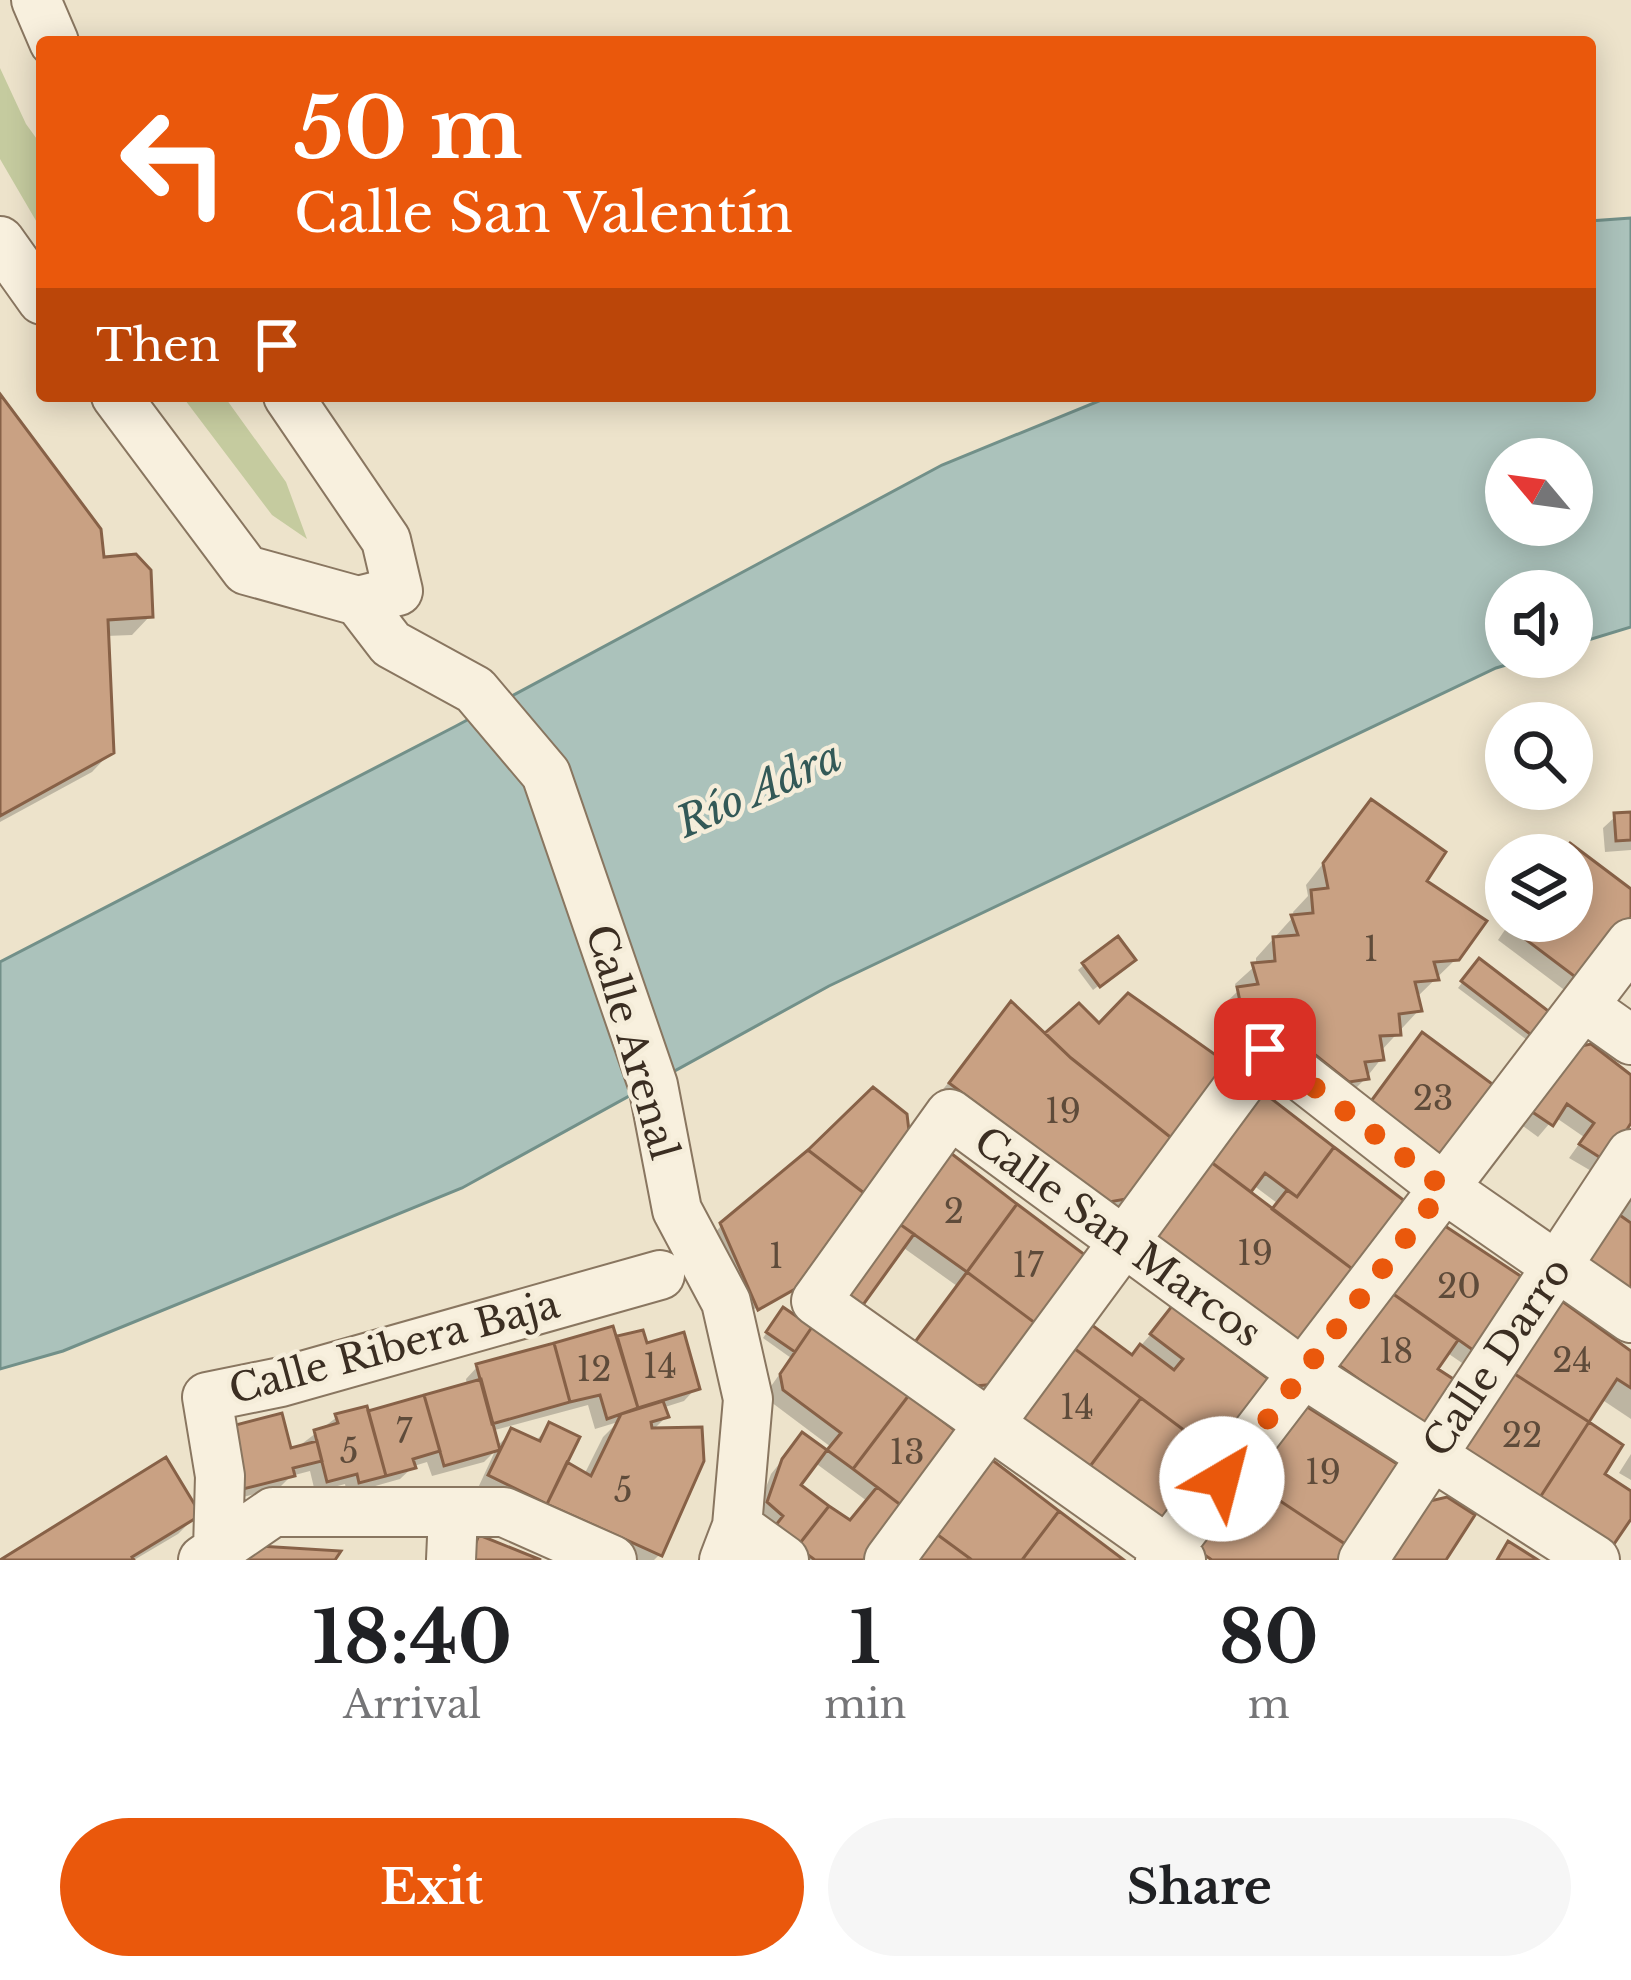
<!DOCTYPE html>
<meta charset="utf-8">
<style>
:root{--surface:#fff;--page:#f6f6f6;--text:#202124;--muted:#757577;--accent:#ea580c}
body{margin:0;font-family:"Libre Baskerville",serif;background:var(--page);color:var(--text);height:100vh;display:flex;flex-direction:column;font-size:45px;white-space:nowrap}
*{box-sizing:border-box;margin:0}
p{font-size:39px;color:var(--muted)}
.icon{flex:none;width:66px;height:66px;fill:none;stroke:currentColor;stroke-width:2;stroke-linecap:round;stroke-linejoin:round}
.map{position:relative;height:1560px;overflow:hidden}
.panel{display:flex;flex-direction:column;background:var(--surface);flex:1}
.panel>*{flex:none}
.top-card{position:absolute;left:36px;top:36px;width:1560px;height:366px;border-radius:12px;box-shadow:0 6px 30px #0003;background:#ea580c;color:#fff;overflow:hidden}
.needle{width:78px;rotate:299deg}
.buttons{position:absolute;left:1485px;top:438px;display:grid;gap:24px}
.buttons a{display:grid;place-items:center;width:108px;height:108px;border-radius:50%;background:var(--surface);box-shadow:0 6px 30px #0003;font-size:60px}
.pin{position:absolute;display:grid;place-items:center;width:102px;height:102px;color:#fff;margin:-51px;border-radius:24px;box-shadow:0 6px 18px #0006}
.me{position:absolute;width:132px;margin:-66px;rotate:37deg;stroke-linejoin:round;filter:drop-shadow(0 0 9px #0008)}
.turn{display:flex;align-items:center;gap:42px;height:252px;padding:0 60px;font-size:54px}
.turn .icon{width:156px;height:156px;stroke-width:2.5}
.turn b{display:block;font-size:84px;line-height:102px}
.then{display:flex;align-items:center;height:114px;padding:0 60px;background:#0003;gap:24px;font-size:45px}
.eta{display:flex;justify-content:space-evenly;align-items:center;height:204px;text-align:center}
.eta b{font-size:72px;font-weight:800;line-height:84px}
.button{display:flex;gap:24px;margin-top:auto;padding:24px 60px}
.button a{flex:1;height:138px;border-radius:72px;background:var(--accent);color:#fff;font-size:48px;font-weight:800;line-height:138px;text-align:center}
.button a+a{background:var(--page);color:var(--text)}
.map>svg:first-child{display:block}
.green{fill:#c5cb9f}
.water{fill:#abc2bb;stroke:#729089;stroke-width:3;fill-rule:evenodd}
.shadow{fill:#0003;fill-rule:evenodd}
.building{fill:#c9a183;stroke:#876147;stroke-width:3}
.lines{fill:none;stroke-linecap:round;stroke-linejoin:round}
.minor-casing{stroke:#897660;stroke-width:52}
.minor{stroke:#f8f0de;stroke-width:48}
.route{stroke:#ea580c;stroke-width:21;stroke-dasharray:0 37.8}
.labels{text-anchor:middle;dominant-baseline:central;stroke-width:9;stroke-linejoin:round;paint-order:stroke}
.number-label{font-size:33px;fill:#5e4b3a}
.street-label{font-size:39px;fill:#3b2e22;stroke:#f5edda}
.water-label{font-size:42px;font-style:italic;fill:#335957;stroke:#f5edda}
</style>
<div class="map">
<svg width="1631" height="1560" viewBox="0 0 1631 1560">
<rect width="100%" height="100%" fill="#ede3cb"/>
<path class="green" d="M 0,68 L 26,124 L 42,146 L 42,231 L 0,159 Z
M 182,396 L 224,396 L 286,482 L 307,539 L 272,515 Z"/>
<path class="water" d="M 1631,218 L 1631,627 L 1572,645 L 1572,591 L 1506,591 L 1506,657 L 1533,657 L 1496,668 L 829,986 L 462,1188 L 63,1351 L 0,1369 L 0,962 L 456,726 L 942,465 L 1111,396 L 1590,396 L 1590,221 ZM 1506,459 L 1572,459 L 1572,525 L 1506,525 Z"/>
<path class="shadow" d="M 0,399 L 101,560 L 150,616 L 132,635 L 106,636 L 111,752 L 92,772 L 0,822 Z
M 1371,803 L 1423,882 L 1457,958 L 1416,998 L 1419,1010 L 1380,1052 L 1381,1059 L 1366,1078 L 1347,1097 L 1329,1099 L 1237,1025 L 1224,1028 L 1220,1008 L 1237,992 L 1235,984 L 1256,965 L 1256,958 L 1294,916 L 1293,912 L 1308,896 L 1306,885 Z
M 1631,815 L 1631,850 L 1605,852 L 1603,828 L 1616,816 Z
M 1571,847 L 1631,892 L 1631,912 L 1567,992 L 1498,940 L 1511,921 L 1572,921 L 1572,855 L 1562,855 Z
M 1084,965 L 1126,965 L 1093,990 L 1078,970 Z
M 1474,967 L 1536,1038 L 1531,1043 L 1458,988 Z
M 1011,1005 L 1045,1037 L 1079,1007 L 1130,1196 L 1110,1216 L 932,1103 Z
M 1554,1065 L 1631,1079 L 1631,1117 L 1593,1172 L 1569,1158 L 1584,1137 L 1555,1117 L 1538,1137 L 1515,1120 Z
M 1248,1106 L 1405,1206 L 1135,1252 ZM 1253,1185 L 1277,1203 L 1271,1211 L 1246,1193 Z
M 952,1157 L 993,1382 L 980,1396 L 905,1355 L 957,1286 L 901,1246 L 855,1308 L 837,1294 Z
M 1631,1179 L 1631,1316 L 1570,1273 Z
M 722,1225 L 792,1287 L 744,1315 L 710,1238 Z
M 1430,1241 L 1524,1282 L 1465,1365 L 1446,1352 L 1434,1369 L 1428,1428 L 1323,1375 Z
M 1172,1310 L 1266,1381 L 1161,1523 L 1130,1358 Z
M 778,1316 L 957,1436 L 862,1560 L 785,1560 L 756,1515 L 771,1474 L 802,1436 L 826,1453 L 831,1447 L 771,1402 L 769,1389 L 791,1358 L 763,1338 ZM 814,1462 L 867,1501 L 849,1523 L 796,1486 Z
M 641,1333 L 645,1347 L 696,1388 L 684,1401 L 662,1408 L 666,1417 L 652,1431 L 660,1554 L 654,1560 L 613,1560 L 478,1488 L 495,1451 L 484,1462 L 432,1476 L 427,1462 L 414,1466 L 400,1479 L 347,1494 L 345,1484 L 315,1492 L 310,1471 L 291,1476 L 279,1488 L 227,1501 L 337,1417 L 366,1415 L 467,1386 L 466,1379 L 478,1366 ZM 588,1405 L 595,1429 L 618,1422 L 603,1437 L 584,1475 L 558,1474 L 549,1426 L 535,1442 L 512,1432 L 496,1447 L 491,1431 Z
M 1631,1355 L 1631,1419 L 1601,1399 L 1587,1420 L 1601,1474 L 1631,1495 L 1631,1514 L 1445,1462 Z
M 1631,1454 L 1631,1480 L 1619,1473 Z
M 197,1515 L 178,1534 L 134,1560 L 2,1560 Z"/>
<path class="building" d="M 0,394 L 101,529 L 104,557 L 136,554 L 151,570 L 153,617 L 108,620 L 114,753 L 0,816 Z
M 1371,799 L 1446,852 L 1427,881 L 1487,921 L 1459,960 L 1434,962 L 1439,980 L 1415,982 L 1422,1011 L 1399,1014 L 1401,1035 L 1380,1036 L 1384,1060 L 1365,1062 L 1369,1079 L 1349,1082 L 1257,1008 L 1242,1011 L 1237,987 L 1258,984 L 1252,963 L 1275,961 L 1273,937 L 1298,935 L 1291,915 L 1313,913 L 1311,890 L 1328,888 L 1323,863 Z
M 1631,812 L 1631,840 L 1616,841 L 1614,813 Z
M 1570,843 L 1631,889 L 1631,917 L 1582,982 L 1508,926 L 1511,921 L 1572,921 L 1572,899 L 1584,883 L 1572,874 L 1572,855 L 1561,855 Z
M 1118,936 L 1136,960 L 1100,987 L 1082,963 Z
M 1479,958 L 1556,1017 L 1538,1040 L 1461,981 Z
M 1128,993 L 1227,1063 L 1174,1140 L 1071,1058 L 1045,1033 L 1079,1003 L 1099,1023 Z
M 1011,1001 L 1071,1058 L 1174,1140 L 1132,1198 L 1109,1202 L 949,1083 Z
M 1422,1032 L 1499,1089 L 1444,1165 L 1366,1108 Z
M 1591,1044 L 1631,1075 L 1631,1123 L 1607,1162 L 1579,1144 L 1594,1123 L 1567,1104 L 1553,1126 L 1525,1107 L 1566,1049 Z
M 873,1087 L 907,1114 L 909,1131 L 864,1193 L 808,1150 Z
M 1260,1090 L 1334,1147 L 1297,1197 L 1265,1173 L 1251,1192 L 1207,1159 Z
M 1334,1147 L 1410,1205 L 1359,1274 L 1272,1209 L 1287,1190 L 1297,1197 Z
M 808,1150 L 864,1193 L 795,1289 L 758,1310 L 720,1223 Z
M 952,1154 L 1017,1204 L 967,1272 L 891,1218 L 934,1158 Z
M 1207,1159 L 1359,1274 L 1302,1348 L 1151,1232 Z
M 1017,1204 L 1089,1258 L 1039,1326 L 967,1272 Z
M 1614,1211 L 1631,1223 L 1631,1295 L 1581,1260 Z
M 891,1218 L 914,1234 L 863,1305 L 840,1288 Z
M 1442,1224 L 1528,1281 L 1480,1355 L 1389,1291 Z
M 967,1272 L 1039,1326 L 996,1384 L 976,1386 L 915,1342 Z
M 1389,1291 L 1458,1340 L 1438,1369 L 1461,1384 L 1430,1430 L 1333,1361 Z
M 1555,1296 L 1631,1351 L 1631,1388 L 1617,1379 L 1589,1422 L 1507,1369 Z
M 1172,1306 L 1270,1380 L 1216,1454 L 1067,1343 L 1084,1319 L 1132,1355 L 1140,1344 L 1174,1370 L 1183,1359 L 1150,1334 Z
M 783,1307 L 812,1327 L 795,1352 L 766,1332 Z
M 613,1326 L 638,1408 L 607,1419 L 600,1395 L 570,1402 L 554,1343 Z
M 812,1327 L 909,1395 L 853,1469 L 827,1450 L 841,1433 L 783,1390 L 780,1374 Z
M 643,1330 L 647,1343 L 684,1332 L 700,1389 L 638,1408 L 617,1336 Z
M 554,1343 L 570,1402 L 492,1424 L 476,1364 Z
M 1067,1343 L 1141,1398 L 1088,1469 L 1013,1415 Z
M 1507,1369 L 1589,1422 L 1537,1502 L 1456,1448 Z
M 481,1379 L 500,1450 L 444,1466 L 424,1395 Z
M 424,1395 L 440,1451 L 413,1459 L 416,1468 L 386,1476 L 368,1411 Z
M 909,1395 L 961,1435 L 906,1509 L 853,1469 Z
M 1141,1398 L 1216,1454 L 1164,1525 L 1088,1469 Z
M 663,1401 L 669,1417 L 651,1422 L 652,1428 L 702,1427 L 704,1461 L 662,1556 L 547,1504 L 567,1462 L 591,1476 L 621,1414 Z
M 1301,1403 L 1402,1467 L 1351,1548 L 1244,1477 Z
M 367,1406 L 386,1476 L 359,1483 L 357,1474 L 327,1482 L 314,1430 L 338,1423 L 335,1414 Z
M 282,1413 L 291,1448 L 317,1441 L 322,1461 L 293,1468 L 295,1476 L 239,1490 L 224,1428 Z
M 549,1422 L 580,1437 L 547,1504 L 488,1475 L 511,1428 L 540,1441 Z
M 1589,1422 L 1623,1445 L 1605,1474 L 1631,1491 L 1631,1519 L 1610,1550 L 1537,1502 Z
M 802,1432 L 827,1450 L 801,1485 L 829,1506 L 797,1547 L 772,1530 L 783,1516 L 767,1502 L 782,1459 Z
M 983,1453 L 1059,1511 L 1022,1560 L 972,1560 L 927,1527 Z
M 166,1457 L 201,1515 L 132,1557 L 134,1560 L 0,1560 Z
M 1244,1477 L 1351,1548 L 1343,1560 L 1212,1560 L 1191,1546 Z
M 877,1487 L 906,1509 L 866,1560 L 815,1560 L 797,1547 L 829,1506 L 850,1520 Z
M 1447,1497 L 1475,1515 L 1446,1560 L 1380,1560 L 1417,1504 Z
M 1059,1511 L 1124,1560 L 1022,1560 Z
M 927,1527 L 972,1560 L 903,1560 Z
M 479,1535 L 541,1560 L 469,1560 Z
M 1508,1541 L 1538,1560 L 1497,1560 Z
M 259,1546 L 341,1551 L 335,1560 L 224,1560 Z"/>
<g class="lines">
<g class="minor-casing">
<path id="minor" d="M 36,0 L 54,42
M 0,241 L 42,300
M 116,396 L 246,570 L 358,601 L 398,591 L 386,540 L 288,396
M 358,601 L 391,644 L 475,690 L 546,774 L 653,1085 L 677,1210 L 726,1302 L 748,1399 L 737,1526 L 724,1560
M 1583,1006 L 1631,1040
M 737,1526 L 784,1560
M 218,1550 L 220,1476 L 207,1397 L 281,1382 L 660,1275
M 203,1560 L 273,1512 L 504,1512 L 612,1560
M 451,1560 L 453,1515
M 889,1560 L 1266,1049 L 1444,1188 L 1631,1318
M 1160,1560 L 1631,943
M 1181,1560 L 816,1301 L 950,1114 L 1303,1373 L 1595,1560
M 1363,1560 L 1631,1154"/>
</g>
<use href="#minor" class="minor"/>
</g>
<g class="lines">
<path class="route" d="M 1222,1479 L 1444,1188 L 1265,1049"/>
</g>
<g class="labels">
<g class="number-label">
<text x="1371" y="949">1</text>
<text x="1433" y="1098">23</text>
<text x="1063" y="1111">19</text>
<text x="954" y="1211">2</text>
<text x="1255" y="1253">19</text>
<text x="776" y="1256">1</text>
<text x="1028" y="1265">17</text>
<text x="1459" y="1286">20</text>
<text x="1396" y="1351">18</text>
<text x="1572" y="1360">24</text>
<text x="660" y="1366">14</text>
<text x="594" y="1369">12</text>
<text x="1077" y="1407">14</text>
<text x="404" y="1431">7</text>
<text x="1522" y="1435">22</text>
<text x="349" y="1451">5</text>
<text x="907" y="1452">13</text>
<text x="1323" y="1472">19</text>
<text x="623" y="1490">5</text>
</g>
<g class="street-label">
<text transform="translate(632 1042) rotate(74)">Calle Arenal</text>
<text transform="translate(1118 1237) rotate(36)">Calle San Marcos</text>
<text transform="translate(394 1347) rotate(-15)">Calle Ribera Baja</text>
<text transform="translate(1497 1357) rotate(-56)">Calle Darro</text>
</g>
<g class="water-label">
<text transform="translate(759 789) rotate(-24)">Río Adra</text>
</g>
</g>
</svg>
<div class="buttons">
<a><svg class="needle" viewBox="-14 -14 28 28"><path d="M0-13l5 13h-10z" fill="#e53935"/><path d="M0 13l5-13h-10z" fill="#757577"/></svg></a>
<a><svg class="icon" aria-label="sound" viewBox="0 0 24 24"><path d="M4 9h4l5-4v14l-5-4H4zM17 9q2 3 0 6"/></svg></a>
<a><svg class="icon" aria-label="search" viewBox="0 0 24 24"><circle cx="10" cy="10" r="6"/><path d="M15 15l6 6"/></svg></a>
<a><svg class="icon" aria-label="layers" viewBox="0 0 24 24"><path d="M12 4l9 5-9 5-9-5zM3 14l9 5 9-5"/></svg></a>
</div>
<div class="pin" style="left:1265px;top:1049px;background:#d93025"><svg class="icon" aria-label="arrive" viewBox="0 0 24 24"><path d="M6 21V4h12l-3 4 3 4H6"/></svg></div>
<svg class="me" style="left:1222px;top:1479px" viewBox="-20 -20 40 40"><circle r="19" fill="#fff"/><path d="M0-13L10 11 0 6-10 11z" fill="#ea580c"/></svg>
<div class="top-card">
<div class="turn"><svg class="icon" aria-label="left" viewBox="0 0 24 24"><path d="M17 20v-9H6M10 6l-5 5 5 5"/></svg><div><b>50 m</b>Calle San Valentín</div></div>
<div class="then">Then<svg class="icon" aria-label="arrive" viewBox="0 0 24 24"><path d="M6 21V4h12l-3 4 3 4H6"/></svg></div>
</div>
</div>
<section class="panel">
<div class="eta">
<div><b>18:40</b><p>Arrival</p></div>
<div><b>1</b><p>min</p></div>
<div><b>80</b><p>m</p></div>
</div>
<div class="button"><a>Exit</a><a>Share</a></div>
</section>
